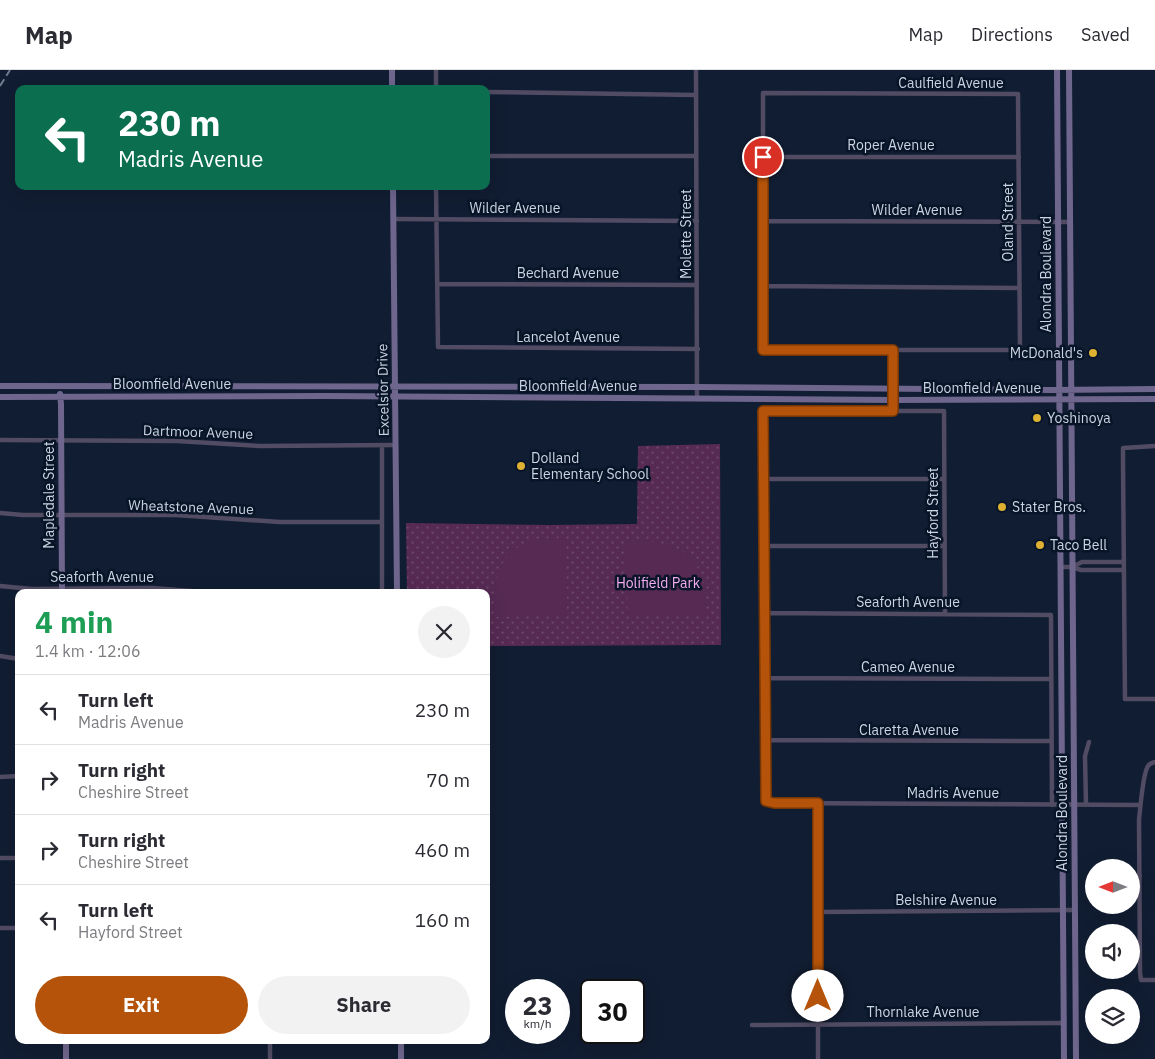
<!DOCTYPE html>
<meta charset="utf-8">
<style>
:root{--surface:#fff;--page:#f2f2f3;--text:#2b2b33;--muted:#7c7c81;--line:#e1e1e2;--accent:#b45309}
body{margin:0;font-family:"IBM Plex Sans",sans-serif;background:var(--page);color:var(--text);height:100vh;display:flex;flex-direction:column;font-size:19px;white-space:nowrap}
*{box-sizing:border-box;margin:0}
p{font-size:16px;color:var(--muted)}
.icon{flex:none;width:28px;height:28px;fill:none;stroke:currentColor;stroke-width:2;stroke-linecap:round;stroke-linejoin:round}
.map{position:relative;flex:1;overflow:hidden}
.details{position:absolute;left:15px;top:519px;width:475px;height:455px;display:flex;flex-direction:column;background:var(--surface);border-radius:10px;box-shadow:0 5px 20px #0002}
.details>*{flex:none}
.hud{position:absolute;left:15px;top:15px;width:475px;height:105px;border-radius:10px;box-shadow:0 5px 20px #0002;background:#0b6e4f;color:#fff;overflow:hidden}
.needle{width:32px;rotate:270deg}
.tools{position:absolute;left:1085px;top:789px;display:grid;gap:10px}
.tools a{display:grid;place-items:center;width:55px;height:55px;border-radius:50%;background:var(--surface);box-shadow:0 5px 20px #0002;font-size:25px}
.speed{position:absolute;left:505px;top:909px;display:flex;gap:10px;font-size:25px;font-weight:700;text-align:center}
.speed>*{display:grid;place-content:center;width:65px;height:65px;border-radius:50%;background:var(--surface);box-shadow:0 5px 20px #0002;line-height:1}
.speed small{font-size:12px;font-weight:400}
.speed .limit{border:2px solid #111;border-radius:8px;background:#fff;color:#111}
.pin{position:absolute;display:grid;place-items:center;width:42px;height:42px;color:#fff;margin:-21px;border:2px solid #fff;border-radius:50%;box-shadow:0 1px 5px #0007}
.me{position:absolute;width:55px;margin:-28px;rotate:0deg;stroke-linejoin:round;filter:drop-shadow(0 0 4px #0008)}
.turn{display:flex;align-items:center;gap:18px;height:105px;padding:0 20px;font-size:22px}
.turn .icon{width:65px;height:65px;stroke-width:2.5}
.turn b{display:block;font-size:35px;line-height:42px}
.round{display:grid;place-items:center;flex:none;width:52px;height:52px;border-radius:26px;background:var(--page)}
.summary{display:flex;align-items:center;justify-content:space-between;height:85px;padding:0 20px}
h1{font-size:30px;font-weight:700;line-height:38px;color:#1e9e55}
.action{display:flex;gap:10px;margin-top:auto;padding:10px 20px}
.action a{flex:1;height:58px;border-radius:30px;background:var(--accent);color:#fff;font-size:20px;font-weight:700;line-height:58px;text-align:center}
.action a+a{background:var(--page);color:var(--text)}
ul{padding:0;list-style:none}
li{display:flex;align-items:center;gap:15px;height:70px;padding:0 20px;border-top:1px solid var(--line)}
li div{flex:1}
li b{display:block;font-size:19px}
li em{font-style:normal}
header{display:flex;align-items:center;gap:30px;box-sizing:border-box;height:70px;padding:0 25px;background:var(--surface);border-bottom:1px solid var(--line)}
header strong{font-size:24px}
nav{display:flex;gap:28px;margin-inline-start:auto;font-size:18px}
.map>svg:first-child{display:block}
.green{fill:url(#green-dots)}
.pitch{fill:#562a53}
.lines{fill:none;stroke-linecap:round;stroke-linejoin:round}
.street{stroke:#514c64;stroke-width:4.5}
.secondary{stroke:#6f668d;stroke-width:6}
.rail{stroke:#707a8c;stroke-width:2;stroke-dasharray:8 4;stroke-linecap:butt}
.route-casing{stroke:#753606;stroke-width:12}
.route{stroke:#b45309;stroke-width:9}
.poi-dot{fill:#deb133;stroke:#081428;stroke-width:2}
.labels{text-anchor:middle;dominant-baseline:central;stroke-width:5;stroke-linejoin:round;paint-order:stroke}
.street-label{font-size:14px;fill:#cbd4e2;stroke:#081428}
.poi-label{font-size:14px;fill:#cbd4e2;stroke:#081428;text-anchor:start}
.park-label{font-size:14px;fill:#f5acef;stroke:#081428}
</style>
<header>
<strong>Map</strong>
<nav><a>Map</a><a>Directions</a><a>Saved</a></nav>
</header>
<div class="map">
<svg width="1155" height="989" viewBox="0 0 1155 989">
<defs>
<pattern id="green-dots" width="8" height="8" patternUnits="userSpaceOnUse" patternTransform="scale(1.25)"><rect width="8" height="8" fill="#562a53"/><path d="M2 2h.1M6 6h.1" fill="none" stroke="#6d486b" stroke-width="1.8" stroke-linecap="round"/></pattern>
</defs>
<rect width="100%" height="100%" fill="#111d32"/>
<path class="green" d="M 720,374 L 721,575 L 486,576 L 486,522 L 407,522 L 406,453 L 550,455 L 637,454 L 638,376 Z"/>
<path class="pitch" d="M 549,468 L 566,468 L 567,544 L 494,547 C 493,504 500,473 549,468 Z
M 645,471 C 694,476 706,498 706,545 L 628,545 L 625,472 Z"/>
<g class="lines">
<path class="street" d="M 436,0 L 436,19
M 696,0 L 697,329
M 486,22 L 696,25
M 763,23 L 1018,24 L 1020,280 L 763,280 Z
M 486,86 L 696,86
M 763,87 L 1019,87
M 436,116 L 438,277 L 698,279
M 393,149 L 697,151
M 763,151 L 1070,152
M 439,214 L 697,215
M 763,216 L 1019,218
M 893,280 L 893,341
M 0,370 L 177,371 L 260,376 L 396,375
M 382,375 L 382,522
M 1155,376 L 1123,378 L 1123,391 L 1125,629 L 1155,629
M 764,409 L 944,409
M 0,443 L 23,445 L 176,445 L 280,452 L 382,452
M 765,476 L 945,476
M 1061,497 L 1072,497 L 1081,500 L 1124,500
M 1072,497 L 1082,492 L 1124,492
M 0,516 L 32,519 L 152,518 L 204,522
M 765,543 L 1051,545 L 1052,735
M 945,544 L 944,341 L 763,341 L 767,731 L 774,733 L 1140,735
M 0,586 L 19,589
M 765,608 L 1051,609
M 766,670 L 1051,671
M 1155,692 C 1152,693 1150,693 1148,696 C 1143,703 1140,740 1139,750 L 1140,902 L 1141,910 L 1155,910
M 0,707 L 19,706
M 818,733 L 818,989
M 1086,735 L 1085,686 L 1089,672
M 0,788 L 19,788
M 1131,806 L 1140,806
M 818,842 L 1075,840
M 0,858 L 19,858
M 1131,877 L 1140,877
M 752,955 L 1064,953
M 270,970 L 270,989"/>
<path class="secondary" d="M 392,0 L 392,19
M 1057,0 L 1064,989
M 1069,0 L 1076,989
M 393,116 L 397,522
M 0,316 L 697,317 L 1052,320 L 1155,319
M 60,324 L 61,334 L 62,522
M 0,327 L 324,326 L 893,330 L 1155,329
M 66,970 L 66,989
M 401,970 L 401,989"/>
<path class="rail" d="M 0,16 L 10,0"/>
</g>
<g class="lines">
<g class="route-casing">
<path id="route" d="M 763,87 L 763,280 L 893,280 L 893,341 L 763,341 L 766,726 L 766,731 L 774,733 L 818,733 L 818,926"/>
</g>
<use href="#route" class="route"/>
</g>
<g class="poi-dot">
<circle cx="1093" cy="283" r="5"/>
<circle cx="1037" cy="348" r="5"/>
<circle cx="521" cy="396" r="5"/>
<circle cx="1002" cy="437" r="5"/>
<circle cx="1040" cy="475" r="5"/>
</g>
<g class="labels">
<g class="street-label">
<text x="951" y="13">Caulfield Avenue</text>
<text x="891" y="75">Roper Avenue</text>
<text x="515" y="138">Wilder Avenue</text>
<text x="917" y="140">Wilder Avenue</text>
<text transform="translate(1008 152) rotate(-90)">Oland Street</text>
<text transform="translate(686 164) rotate(-90)">Molette Street</text>
<text x="568" y="203">Bechard Avenue</text>
<text transform="translate(1046 204) rotate(-90)">Alondra Boulevard</text>
<text x="568" y="267">Lancelot Avenue</text>
<text x="172" y="314">Bloomfield Avenue</text>
<text x="578" y="316">Bloomfield Avenue</text>
<text x="982" y="318">Bloomfield Avenue</text>
<text transform="translate(383 320) rotate(-91)">Excelsior Drive</text>
<text transform="translate(198 362) rotate(2)">Dartmoor Avenue</text>
<text transform="translate(49 425) rotate(-90)">Mapledale Street</text>
<text transform="translate(191 437) rotate(2)">Wheatstone Avenue</text>
<text transform="translate(933 443) rotate(-90)">Hayford Street</text>
<text x="102" y="507">Seaforth Avenue</text>
<text x="908" y="532">Seaforth Avenue</text>
<text x="908" y="597">Cameo Avenue</text>
<text x="909" y="660">Claretta Avenue</text>
<text x="953" y="723">Madris Avenue</text>
<text transform="translate(1062 743) rotate(-90)">Alondra Boulevard</text>
<text x="946" y="830">Belshire Avenue</text>
<text x="923" y="942">Thornlake Avenue</text>
</g>
<g class="poi-label">
<text x="1083" y="283" text-anchor="end">McDonald's</text>
<text x="1047" y="348">Yoshinoya</text>
<text x="531" y="388">Dolland<tspan x="531" dy="16">Elementary School</tspan></text>
<text x="1012" y="437">Stater Bros.</text>
<text x="1050" y="475">Taco Bell</text>
</g>
<g class="park-label">
<text x="658" y="513">Holifield Park</text>
</g>
</g>
</svg>
<div class="tools">
<a><svg class="needle" viewBox="-14 -14 28 28"><path d="M0-13l5 13h-10z" fill="#e53935"/><path d="M0 13l5-13h-10z" fill="#7c7c81"/></svg></a>
<a><svg class="icon" aria-label="sound" viewBox="0 0 24 24"><path d="M4 9h4l5-4v14l-5-4H4zM17 9q2 3 0 6"/></svg></a>
<a><svg class="icon" aria-label="layers" viewBox="0 0 24 24"><path d="M12 4l9 5-9 5-9-5zM3 14l9 5 9-5"/></svg></a>
</div>
<div class="speed"><div>23<small>km/h</small></div><div class="limit">30</div></div>
<div class="pin" style="left:763px;top:87px;background:#d93025"><svg class="icon" aria-label="arrive" viewBox="0 0 24 24"><path d="M6 21V4h12l-3 4 3 4H6"/></svg></div>
<svg class="me" style="left:818px;top:926px" viewBox="-20 -20 40 40"><circle r="19" fill="#fff"/><path d="M0-13L10 11 0 6-10 11z" fill="#b45309"/></svg>
<div class="hud">
<div class="turn"><svg class="icon" aria-label="left" viewBox="0 0 24 24"><path d="M17 20v-9H6M10 6l-5 5 5 5"/></svg><div><b>230 m</b>Madris Avenue</div></div>
</div>
<section class="details">
<div class="summary"><div><h1>4 min</h1><p>1.4 km · 12:06</p></div><a class="round"><svg class="icon" aria-label="close" viewBox="0 0 24 24"><path d="M6 6l12 12M18 6L6 18"/></svg></a></div>
<ul>
<li><svg class="icon" aria-label="left" viewBox="0 0 24 24"><path d="M17 20v-9H6M10 6l-5 5 5 5"/></svg><div><b>Turn left</b><p>Madris Avenue</p></div><em>230 m</em></li>
<li><svg class="icon" aria-label="right" viewBox="0 0 24 24"><path d="M7 20v-9h11M14 6l5 5-5 5"/></svg><div><b>Turn right</b><p>Cheshire Street</p></div><em>70 m</em></li>
<li><svg class="icon" aria-label="right" viewBox="0 0 24 24"><path d="M7 20v-9h11M14 6l5 5-5 5"/></svg><div><b>Turn right</b><p>Cheshire Street</p></div><em>460 m</em></li>
<li><svg class="icon" aria-label="left" viewBox="0 0 24 24"><path d="M17 20v-9H6M10 6l-5 5 5 5"/></svg><div><b>Turn left</b><p>Hayford Street</p></div><em>160 m</em></li>
</ul>
<div class="action"><a>Exit</a><a>Share</a></div>
</section>
</div>
